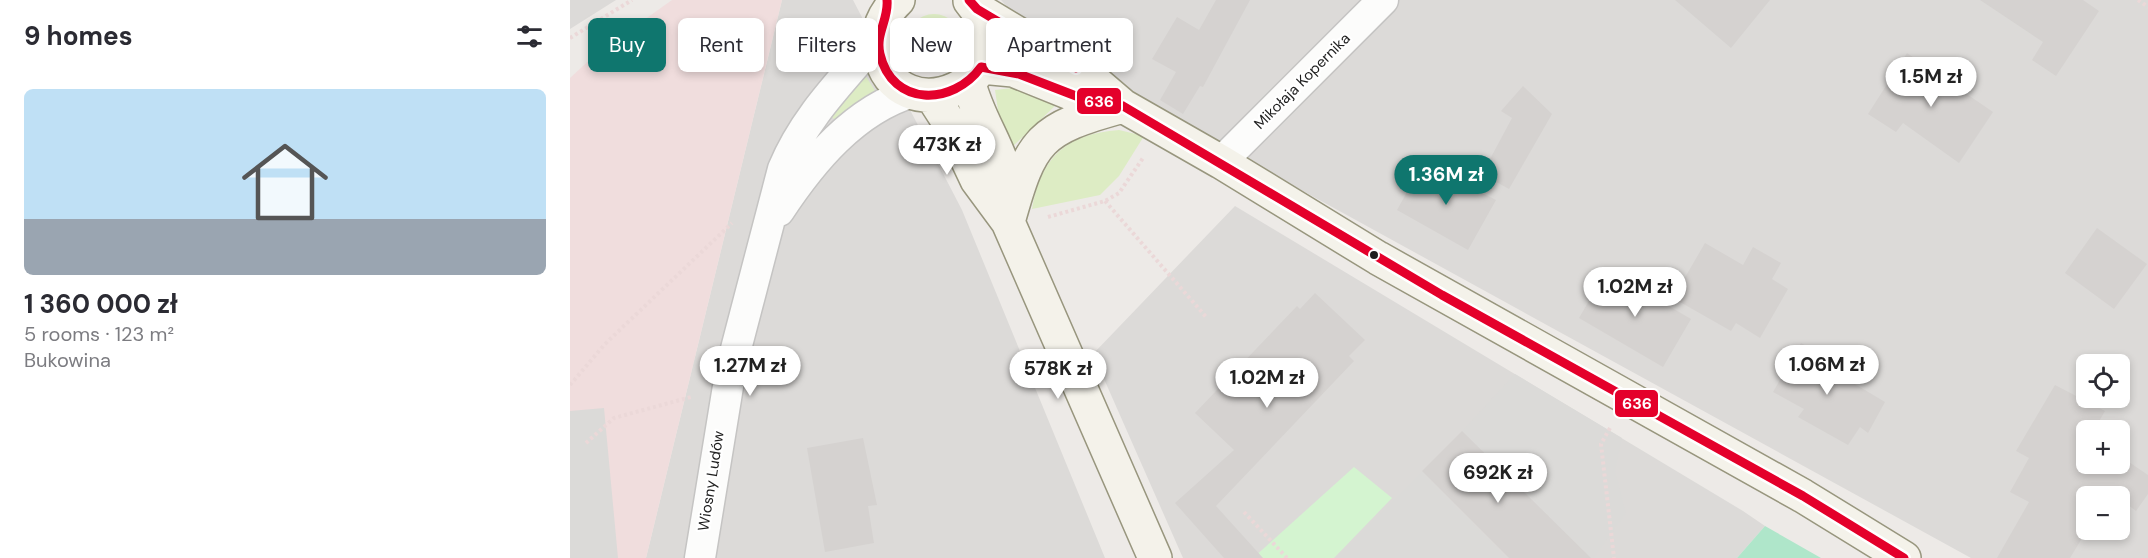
<!DOCTYPE html>
<html lang="en">
<head>
<meta charset="utf-8">
<style>
	body { margin:0; font-family:"DM Sans",sans-serif; background:#f2f2f3; color:#2b2b33; height:100vh; display:flex; flex-direction:column; font-size:22px; white-space:nowrap }
	* { box-sizing:border-box; margin:0 }
	p { font-size:20px; color:#7c7c81 }
	.icon { flex:none; width:33px; height:33px; fill:none; stroke:currentColor; stroke-width:2; stroke-linecap:round; stroke-linejoin:round }
	.map { position:relative; flex:1; overflow:hidden }
	.details { display:flex; flex-direction:column; background:#fff; width:570px }
	.details>* { flex:none }
	.top-card { position:absolute; left:18px; top:18px; width:570px; height:54px; display:flex; gap:12px }
	.fabs { position:absolute; left:1506px; top:354px; display:grid; gap:12px }
	.fabs a { display:grid; place-items:center; width:54px; height:54px; border-radius:9px; background:#fff; box-shadow:0 3px 9px #0003; font-size:30px }
	.price { position:absolute; translate:-50% -51px; padding:0 14px; border-radius:21px; background:#fff; color:#222; font-size:20px; line-height:39px; filter:drop-shadow(0 2px 3px #0008) }
	.price::after { content:''; position:absolute; left:50%; top:36px; width:18px; height:14px; margin-left:-9px; background:inherit; clip-path:polygon(0 0,100% 0,50% 100%) }
	.price.current { background:#0f766e; color:#fff }
	ul { padding:0; list-style:none }
	li { display:grid; align-content:center; gap:12px; height:318px; padding:0 24px }
	li+li { border-top:2px solid #e1e1e2 }
	li span { display:grid; place-items:center; height:186px; border-radius:9px; color:#555 }
	li>.icon { margin-inline-start:auto }
	span .icon { width:108px; height:108px; fill:#fffc; stroke-width:1 }
	li b { font-size:26px }
	h2 { display:flex; justify-content:space-between; align-items:center; height:72px; padding:0 24px; font-size:26px }
	.chip { padding:0 21px; border-radius:9px; background:#fff; box-shadow:0 3px 9px #0003; font-size:21px; line-height:54px }
	.chip.current { background:#0f766e; color:#fff }
	main { display:flex; flex:1; min-height:0 }
	.map>svg:first-child { display:block }
	.residential { fill:#dcdad8; fill-rule:evenodd }
	.commercial { fill:#f0dddd }
	.religious { fill:#dbdad8 }
	.grass { fill:#ddecc4 }
	.park { fill:#d4f4d0 }
	.pitch { fill:#afe6ca }
	.building { fill:#d5d2d0 }
	.lines { fill:none; stroke-linecap:round; stroke-linejoin:round }
	.street-casing { stroke:#c5c4c3; stroke-width:33 }
	.secondary-casing { stroke:#98967e; stroke-width:36 }
	.path { stroke:#ebd8d8; stroke-width:4; stroke-dasharray:3 3; stroke-linecap:butt }
	.street { stroke:#fcfcfb; stroke-width:30 }
	.secondary { stroke:#f4f2ea; stroke-width:33 }
	.bus-1-casing { stroke:#fff; stroke-width:14 }
	.bus-1 { stroke:#e4002b; stroke-width:9 }
	.bus-dot { fill:#1e1e1e; stroke:#fff; stroke-width:2 }
	.labels { text-anchor:middle; dominant-baseline:central; stroke-width:4.5; stroke-linejoin:round; paint-order:stroke }
	.street-label { font-size:15px; fill:#1e1e1e; stroke:#fff }
	.line-badge { stroke:#fff; stroke-width:2 }
	.badge-label { font-size:16px; text-anchor:middle; font-weight:bold; fill:#fff }
</style>
</head>
<body>
<main>
<section class="details">
<h2>9 homes<svg class="icon" aria-label="filters" viewBox="0 0 24 24"><path d="M4 7h16M4 17h16"/><circle cx="9" cy="7" r="2"/><circle cx="15" cy="17" r="2"/></svg></h2>
<ul>
<li><span style="background:linear-gradient(#bfe0f5 70%,#9aa5b1 0)"><svg class="icon" aria-label="home" viewBox="0 0 24 24"><path d="M3 11l9-7 9 7M6 9v11h12V9"/></svg></span><div><b>1 360 000 zł</b><p>5 rooms · 123 m²</p><p>Bukowina</p></div></li>
</ul>
</section>
<div class="map">
<svg width="1578" height="558" viewBox="0 0 1578 558">
	<rect width="100%" height="100%" fill="#edeae7"/>
	<path class="residential" d="M0,0H46L0,29Z
		M212,0H283L392,210L535,558H76Z
		M431,0H1578V558H1401L713,180L465,38ZM1516,364H1550V398H1516ZM1516,430H1550V464H1516ZM1516,496H1550V530H1516Z
		M665,206L1173,511L1195,526L1167,558H613L523,354Z"/>
	<path class="commercial" d="M102,0H212L76,558H0V78L26,54Z"/>
	<path class="religious" d="M945,374L1052,438L1045,471L1056,513L1024,558H1021L892,431Z
		M34,408L48,558H0V411Z
		M852,471L937,558H765Z"/>
	<path class="grass" d="M336 42a28 28 0 1 1 56 0a28 28 0 1 1-56 0Z
		M295,75L306,92L268,123L258,113Z
		M442,88L459,90L487,104L440,149L432,137L425,90Z
		M549,130L574,136L549,176L530,195L462,209C471,157 496,134 549,130Z"/>
	<path class="park" d="M784,467L822,498L764,558H683Z"/>
	<path class="pitch" d="M1195,526L1251,558H1167Z"/>
	<path class="building" d="M646,0H680L633,87L630,86L613,114L590,100L606,72L582,59L607,17L629,30Z
		M1105,0H1200L1161,48Z
		M1410,0H1513L1529,11L1486,76L1462,60L1473,42Z
		M1337,53L1423,112L1389,163L1333,123L1326,132L1298,114Z
		M953,86L982,114L939,189L912,174L942,118L931,111Z
		M853,163L926,200L898,250L827,210Z
		M1527,228L1577,264L1544,309L1495,273Z
		M1135,243L1173,265L1183,247L1211,263L1202,279L1218,289L1190,338L1166,323L1161,331L1103,298Z
		M1037,270L1121,319L1093,367L1009,318Z
		M745,293L795,340L779,356L784,361L646,506L693,558H654L605,503L664,450L625,413L727,306L730,309Z
		M1231,343L1262,361L1258,368L1315,402L1298,433L1290,427L1278,445L1228,417L1234,409L1203,392Z
		M1485,385L1535,411L1524,430H1516V464H1550V456L1578,475V494L1566,511L1550,499V496L1538,492L1536,496H1516L1517,530L1500,558H1427L1459,502L1440,492L1459,458L1446,451Z
		M892,431L1021,558H939L852,471Z
		M293,438L307,505L298,506L304,543L255,552L237,448Z"/>
	<g class="lines">
		<g class="street-casing">
			<path id="street" d="M651,162L813,0
				M209,211C242,161 284,110 343,92
				M130,558L161,368L213,169C235,116 273,80 309,37"/>
		</g>
		<g class="secondary-casing">
			<path id="secondary" d="M328,0C314,13 306,31 309,50C324,140 468,80 400,1
				M407,9L518,76L553,106L651,162L808,258L1233,496L1334,558
				M411,67L443,70L510,97L548,105
				M399,83C407,117 429,146 437,179C439,188 438,199 438,208
				M362,96L382,127L407,180L438,222L585,558
				M438,222C461,139 469,129 553,106"/>
		</g>
		<path class="path" d="M1568,0L1578,7
			M0,38L62,0
			M535,201L637,318
			M478,217L535,201L549,193L573,158
			M0,385L35,344L162,223
			M1040,428L1031,444L1044,558
			M16,443L44,418L121,397
			M674,512L717,558"/>
		<use href="#street" class="street"/>
		<use href="#secondary" class="secondary"/>
		<g class="bus-1-casing">
			<path id="bus-1" d="M317,0C319,19 305,34 310,54C322,107 383,106 411,67L449,74L506,96L553,106L872,295L1233,496L1334,558
				M399,0L407,9L506,68"/>
		</g>
		<use href="#bus-1" class="bus-1"/>
	</g>
	<circle class="bus-dot" cx="804" cy="255" r="5"/>
	<g class="labels">
		<g class="street-label">
			<text transform="translate(732 81) rotate(-45)">Mikołaja Kopernika</text>
			<text transform="translate(141 481) rotate(-81)">Wiosny Ludów</text>
		</g>
	</g>
	<g class="line-badge">
		<rect x="506" y="87" width="46" height="28" rx="6" fill="#e4002b"/>
		<rect x="1044" y="389" width="45" height="29" rx="6" fill="#e4002b"/>
	</g>
	<g class="badge-label">
		<text x="529" y="107">636</text>
		<text x="1067" y="409">636</text>
	</g>
</svg>
<div class="fabs">
<a><svg class="icon" aria-label="locate" viewBox="0 0 24 24"><circle cx="12" cy="12" r="6"/><path d="M12 2v4M12 18v4M2 12h4M18 12h4"/></svg></a>
<a>+</a>
<a>−</a>
</div>
<b class="price" style="left:1361px;top:108px">1.5M zł</b>
<b class="price" style="left:377px;top:176px">473K zł</b>
<b class="price current" style="left:876px;top:206px">1.36M zł</b>
<b class="price" style="left:1065px;top:318px">1.02M zł</b>
<b class="price" style="left:1257px;top:396px">1.06M zł</b>
<b class="price" style="left:180px;top:397px">1.27M zł</b>
<b class="price" style="left:488px;top:400px">578K zł</b>
<b class="price" style="left:697px;top:409px">1.02M zł</b>
<b class="price" style="left:928px;top:504px">692K zł</b>
<div class="top-card">
<a class="chip current">Buy</a>
<a class="chip">Rent</a>
<a class="chip">Filters</a>
<a class="chip">New</a>
<a class="chip">Apartment</a>
</div>
</div>
</main>
</body>
</html>
